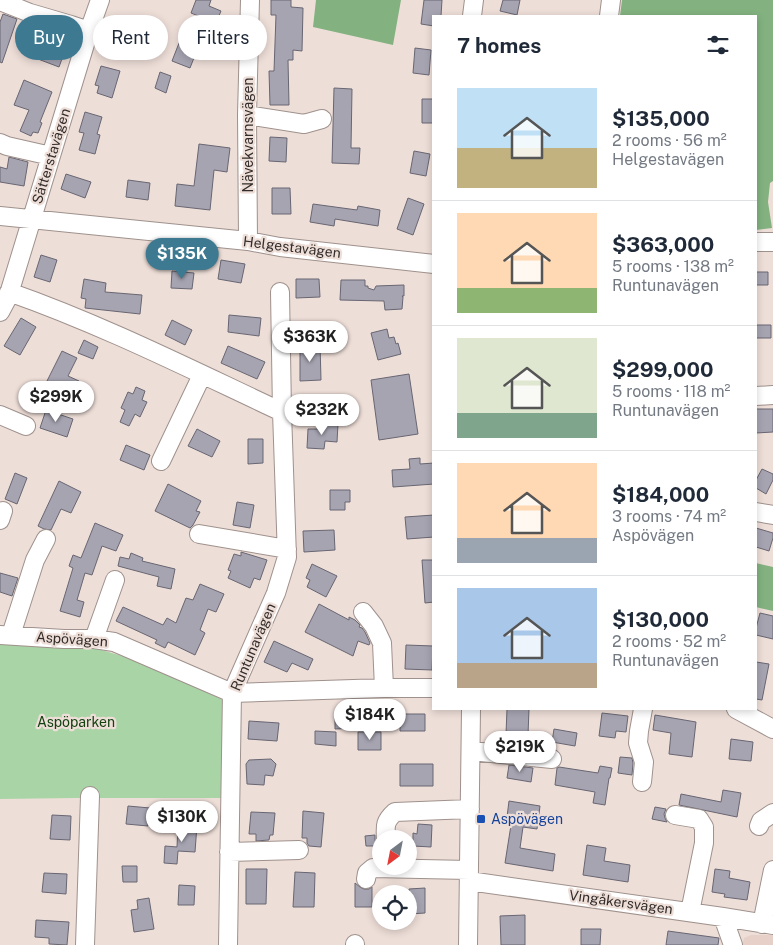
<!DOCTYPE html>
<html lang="en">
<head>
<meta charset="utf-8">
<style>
	body { margin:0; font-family:"Public Sans",sans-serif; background:#f6f6f7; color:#1f2937; height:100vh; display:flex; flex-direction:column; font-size:19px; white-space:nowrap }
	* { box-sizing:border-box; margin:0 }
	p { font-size:16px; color:#747a83 }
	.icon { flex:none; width:28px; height:28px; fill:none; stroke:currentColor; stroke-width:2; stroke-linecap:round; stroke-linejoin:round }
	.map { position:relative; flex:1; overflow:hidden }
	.panel { position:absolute; left:432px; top:15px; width:325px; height:695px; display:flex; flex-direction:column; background:#fff; border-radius:0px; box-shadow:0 2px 8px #0003 }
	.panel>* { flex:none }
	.banner { position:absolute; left:15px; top:15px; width:342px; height:45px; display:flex; gap:10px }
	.needle { width:32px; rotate:212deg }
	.controls { position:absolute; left:372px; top:830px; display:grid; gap:10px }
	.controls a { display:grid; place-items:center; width:45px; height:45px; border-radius:50%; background:#fff; box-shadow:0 2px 8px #0003; font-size:25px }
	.price { position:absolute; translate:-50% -42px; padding:0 11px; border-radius:18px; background:#fff; color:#222; font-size:16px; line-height:32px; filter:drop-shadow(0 1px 2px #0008) }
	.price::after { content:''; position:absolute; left:50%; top:30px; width:15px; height:11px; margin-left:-8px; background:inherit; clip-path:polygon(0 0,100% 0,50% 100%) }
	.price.on { background:#3d7991; color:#fff }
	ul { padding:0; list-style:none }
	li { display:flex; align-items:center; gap:15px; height:125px; padding:0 25px }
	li+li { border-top:1px solid #e0e1e3 }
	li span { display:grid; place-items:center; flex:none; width:140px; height:100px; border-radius:0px; color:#555 }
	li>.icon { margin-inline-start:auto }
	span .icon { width:60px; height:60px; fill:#fffc; stroke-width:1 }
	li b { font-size:21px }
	h2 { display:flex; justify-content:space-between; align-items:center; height:60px; padding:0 25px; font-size:21px }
	.pill { padding:0 18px; border-radius:22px; background:#fff; box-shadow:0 2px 8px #0003; font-size:18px; line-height:45px }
	.pill.on { background:#3d7991; color:#fff }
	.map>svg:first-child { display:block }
	.built { fill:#e7d0c7 }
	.green { fill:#a9d4a6 }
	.forest { fill:#83b280 }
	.building { fill:#a6a4b1; stroke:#686672 }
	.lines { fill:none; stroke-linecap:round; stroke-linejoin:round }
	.minor-casing { stroke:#9f918c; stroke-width:20 }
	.minor { stroke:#fff; stroke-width:18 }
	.transit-dot { fill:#1a4fb4; stroke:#eeded8; stroke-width:2 }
	.labels { text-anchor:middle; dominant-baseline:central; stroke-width:4.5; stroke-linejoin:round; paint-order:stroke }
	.street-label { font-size:14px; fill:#322c2a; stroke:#eeded8 }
	.park-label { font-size:14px; fill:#114210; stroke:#eeded8 }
	.transit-label { font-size:14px; fill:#164399; stroke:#eeded8; text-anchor:start }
</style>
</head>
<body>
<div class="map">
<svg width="773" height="945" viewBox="0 0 773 945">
	<rect width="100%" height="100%" fill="#eeded8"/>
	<path class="built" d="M751,935H773V945H742L744,938Z"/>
	<path class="green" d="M0,642L95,648L125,657L187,683L223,700L224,798H74L0,799Z"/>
	<path class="forest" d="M316,0H401L393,45L313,27Z
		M622,0H773V181L770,183L768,202L772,228L756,230V16H620Z
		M756,563L773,567V611L756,607Z"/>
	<path class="building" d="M196,0H211L209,6L221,11L216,23L191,13Z
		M271,0H291V7L303,8L302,51L293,50V60H288L289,105H270L269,71H274L276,15H271Z
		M424,0H442L441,16H434V26L421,24Z
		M503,0H520L517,15L500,11Z
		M3,14L17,19L2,63L0,62V22Z
		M115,19L142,29L137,45L110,35Z
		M46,38L67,45L59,67L38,59Z
		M181,38L199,45L190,68L172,61Z
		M415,48L431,50L429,75L413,73Z
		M101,66L120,71L112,98L97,93L99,86L95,85Z
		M160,72L171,76L166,93L155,88Z
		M24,80L52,92L40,122L42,123L38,133L33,132L31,136L20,131L29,110L14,105Z
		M334,88L352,89L351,148H360L359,164L332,163Z
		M422,99H434V123H422Z
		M85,112L102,117L97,134L100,135L95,154L79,150L84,133L79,132Z
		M270,137L287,138L286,162L269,161Z
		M199,144L230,148L227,172L214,170L210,210L175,206L177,184L194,186Z
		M414,151L430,154L426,176L410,173Z
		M9,157L28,162L24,186L0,182V167L7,169Z
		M66,174L91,182L85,198L61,189Z
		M128,180L150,183L148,200L126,197Z
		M272,188H290L291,214H272Z
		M408,198L424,204L413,235L397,229Z
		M313,204L357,210L358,206L380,210L378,226L335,219L334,226L310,222Z
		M41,255L57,260L50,282L34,277Z
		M221,260L245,264L241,283L218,279Z
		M172,271L194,273L192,289L171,288Z
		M756,272H768V285H756Z
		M84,279L106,283L105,292L142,295L140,314L85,308L86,299L81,298Z
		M296,279H319L320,297L296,298Z
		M341,280H365V286H368V288L374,290L376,286L404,285V296H402L403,297L402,309L385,310L384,301L340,300Z
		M229,315L261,318L259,336L228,332Z
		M21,318L36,327L20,355L4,346Z
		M172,320L192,330L185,345L165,335Z
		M756,325H771V338H756Z
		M387,329L389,338L394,337L396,344L398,343L401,354L378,360L371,333Z
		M84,340L98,347L93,359L78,353Z
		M320,344L321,380L300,381V345Z
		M228,346L265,362L257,379L221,363Z
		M62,351L77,358L68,376L79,381L70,400L44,387Z
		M409,374L418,434L379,440L371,380Z
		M136,387L145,391L142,400L147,402L140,417L135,414L129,426L120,422L125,410L121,408L128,392L133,394Z
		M756,409H773V432L756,433Z
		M46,410L73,419L67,437L40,428Z
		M321,423L338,424L337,442L325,441L324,449L307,448L308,429H321Z
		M197,429L220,441L212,457L188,446Z
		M248,439H263V463L248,464Z
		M126,445L150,455L144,470L120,460Z
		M420,458V464L434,463V484L393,487L392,470L410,469L409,459Z
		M762,469L773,474V480L766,494L756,488V480Z
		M15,473L27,478L17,504L5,499Z
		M59,481L81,492L71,513L61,509L51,530L44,529L38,526Z
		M168,484L201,501L196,511L200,512L193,525L190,528L155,511Z
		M330,490H350V502H345V510H330Z
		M237,502L254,505L250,528L233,525Z
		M434,515V537L407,539L405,517Z
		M95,523L123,535L116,551L102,546L92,575L85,573L77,600L84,602L80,617L60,611L73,568L69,566L73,555L81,558Z
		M756,528L773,533V538L769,551L756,547Z
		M334,530L335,550L304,552L303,531Z
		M241,552L267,560L260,580L254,578L250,588L228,578L231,571L228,570L234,554L241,556Z
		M131,553L143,558L142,561L175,569L171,589L157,586L159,577L118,566L120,557L129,559Z
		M422,560H434V602L425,603Z
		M312,564L337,576L326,597L307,587L310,580L306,578Z
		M0,573L18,578L12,596L0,592Z
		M200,584L224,594L216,612L208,609L200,630L205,633L195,655L168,642L165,648L155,643L157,640L116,621L123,607L163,625L167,618L176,623L186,598L193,600Z
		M319,604L349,620V617L355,620L360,625L359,627L362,628L365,632L370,643L369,645L358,641L353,656L305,632Z
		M760,613L773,616V639L756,635V628Z
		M274,641L313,659L308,670L292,663L287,672L264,662Z
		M406,645L433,646L432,670L405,669Z
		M756,662L769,664L762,700L756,699Z
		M507,709H529L528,735L506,734Z
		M335,712H357V728L335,729Z
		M602,713L628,716L626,732L616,731L615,738L599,736Z
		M400,714H425V731H400Z
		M655,715L696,722L692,757L669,754L671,733L653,730Z
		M249,721L279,723L277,741L248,739Z
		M554,729L577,733L575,746L552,742Z
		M315,731L336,732V746L315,744Z
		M358,732H381V750H358Z
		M731,739L753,742L751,761L729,759Z
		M620,757L632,758L633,763L632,775L618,773Z
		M271,759L276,764L273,776L265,775L264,785L247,784L246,764L249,760Z
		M400,764H433V786H400Z
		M509,765L533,768L531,782L507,778Z
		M600,766L612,768L610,778H609L605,805L593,803L595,792L555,785L557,768L559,767L598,773Z
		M723,790L741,793L737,817L679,805L681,794L721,802Z
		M509,801L540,806L537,829L523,827L520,848L555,854L553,871L505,863L511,825H506Z
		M128,806L150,808L148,826L126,824Z
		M655,807L666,809L664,814L665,818L667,822L652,819Z
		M303,811L324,813L321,847L309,846L307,843V838H302Z
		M251,812L275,813L273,835H270L269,840L256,841V834H249Z
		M52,815L71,816L70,840L50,839Z
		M178,824L197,825L195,852L178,851L177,864L164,863L165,846L177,847Z
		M418,824L432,825L431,847L413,846V833L417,834Z
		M375,835V840L378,846H366L365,836Z
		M587,845L606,848L604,861L630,865L628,882L583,875Z
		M122,866H137V882H123Z
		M246,869H267L266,904H246Z
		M715,869L730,871L729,878L750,882L747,900L724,897L725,894L712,892Z
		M295,872L315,873L314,907H293Z
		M44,873L67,874L66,894L42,892Z
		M355,883L360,887L364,889H369L372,887V907H355Z
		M179,885L195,886L194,905H178Z
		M425,888V913L409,914V889Z
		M149,898L154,929L134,932L131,910L138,909L137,900Z
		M525,915V945H501L500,916Z
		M36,920L69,922L67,945L49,944V938L35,937Z
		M581,929H601L600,945H581Z
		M668,931L719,938L718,945H666Z"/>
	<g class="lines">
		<g class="minor-casing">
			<path id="minor" d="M0,1L30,13L71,25L89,31
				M472,16L474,0
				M609,16L611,0
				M247,115L304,124L322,119
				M0,143L7,146L51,156
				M0,216L248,241L280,247L434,264
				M248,241L247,115L250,0
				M756,242H773
				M9,292C103,325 192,370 282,412L287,557L276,593L232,693L228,945
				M280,292L282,412
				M0,312L8,297L89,31L100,0
				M756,396L773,395
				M0,415L26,426
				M161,461L202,375
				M756,512L773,515
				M0,520L3,511
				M199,534L287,549
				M363,612L374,626L382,643L384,688
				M0,635L64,639H94L114,642L232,693L384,688H434
				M11,635L35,560L46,539
				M94,639L115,580
				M736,709L773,729
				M471,751L552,759
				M642,782L644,762L638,743L639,731L643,709
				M675,815L699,819L704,827V843L690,912
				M759,826L761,821L773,813
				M386,839C385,825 385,821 395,812L470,809
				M229,852L299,850
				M366,879L367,873L373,868L469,870
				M469,881L723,917L773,925
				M723,917L733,945
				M762,924L773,870
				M85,945L90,796
				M355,945V944
				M468,945L471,709"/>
		</g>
		<use href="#minor" class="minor"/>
	</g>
	<rect class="transit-dot" x="476" y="814" width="10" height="10" rx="2.5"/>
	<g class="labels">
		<g class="street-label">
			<text transform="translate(248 135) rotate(-90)">Nävekvarnsvägen</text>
			<text transform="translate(51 156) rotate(-73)">Sätterstavägen</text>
			<text transform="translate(292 247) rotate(7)">Helgestavägen</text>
			<text transform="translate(72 639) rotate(4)">Aspövägen</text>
			<text transform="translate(253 647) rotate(-67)">Runtunavägen</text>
			<text transform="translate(621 902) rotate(8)">Vingåkersvägen</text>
		</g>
		<g class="park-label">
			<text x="76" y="722">Aspöparken</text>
		</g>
		<g class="transit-label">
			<text x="491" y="819">Aspövägen</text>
		</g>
	</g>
</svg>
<div class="controls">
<a><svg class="needle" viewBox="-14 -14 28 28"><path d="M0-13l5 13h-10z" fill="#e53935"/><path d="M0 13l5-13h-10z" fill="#747a83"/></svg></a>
<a><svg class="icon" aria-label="locate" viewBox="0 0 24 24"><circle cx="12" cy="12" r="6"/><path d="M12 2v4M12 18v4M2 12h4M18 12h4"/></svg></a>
</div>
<b class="price on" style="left:182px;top:280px">$135K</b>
<b class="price" style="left:310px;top:363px">$363K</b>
<b class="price" style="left:56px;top:423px">$299K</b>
<b class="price" style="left:322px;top:436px">$232K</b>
<b class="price" style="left:370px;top:741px">$184K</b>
<b class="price" style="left:520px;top:773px">$219K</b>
<b class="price" style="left:182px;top:843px">$130K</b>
<div class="banner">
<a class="pill on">Buy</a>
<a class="pill">Rent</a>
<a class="pill">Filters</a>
</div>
<section class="panel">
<h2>7 homes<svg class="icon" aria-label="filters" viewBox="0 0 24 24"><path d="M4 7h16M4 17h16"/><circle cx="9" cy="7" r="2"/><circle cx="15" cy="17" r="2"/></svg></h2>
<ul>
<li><span style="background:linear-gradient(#bfe0f5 60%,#c2b280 0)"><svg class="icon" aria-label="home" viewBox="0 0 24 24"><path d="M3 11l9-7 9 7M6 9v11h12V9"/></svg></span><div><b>$135,000</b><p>2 rooms · 56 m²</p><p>Helgestavägen</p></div></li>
<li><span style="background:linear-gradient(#ffd9b3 75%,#8fb573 0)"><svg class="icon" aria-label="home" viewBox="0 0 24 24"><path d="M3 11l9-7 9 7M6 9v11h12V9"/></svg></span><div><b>$363,000</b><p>5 rooms · 138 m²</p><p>Runtunavägen</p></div></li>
<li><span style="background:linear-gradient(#dfe7d0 75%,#7fa58c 0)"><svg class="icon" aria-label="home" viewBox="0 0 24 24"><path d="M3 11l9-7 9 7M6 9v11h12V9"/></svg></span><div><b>$299,000</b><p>5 rooms · 118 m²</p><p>Runtunavägen</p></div></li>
<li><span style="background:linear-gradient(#ffd9b3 75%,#9aa5b1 0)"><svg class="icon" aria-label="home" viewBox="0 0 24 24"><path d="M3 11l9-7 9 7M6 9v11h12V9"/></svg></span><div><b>$184,000</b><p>3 rooms · 74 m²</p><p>Aspövägen</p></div></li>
<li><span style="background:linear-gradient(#a9c7e8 75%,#b9a48a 0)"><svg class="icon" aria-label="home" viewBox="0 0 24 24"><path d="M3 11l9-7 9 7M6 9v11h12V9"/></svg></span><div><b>$130,000</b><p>2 rooms · 52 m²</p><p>Runtunavägen</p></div></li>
</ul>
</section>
</div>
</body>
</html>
